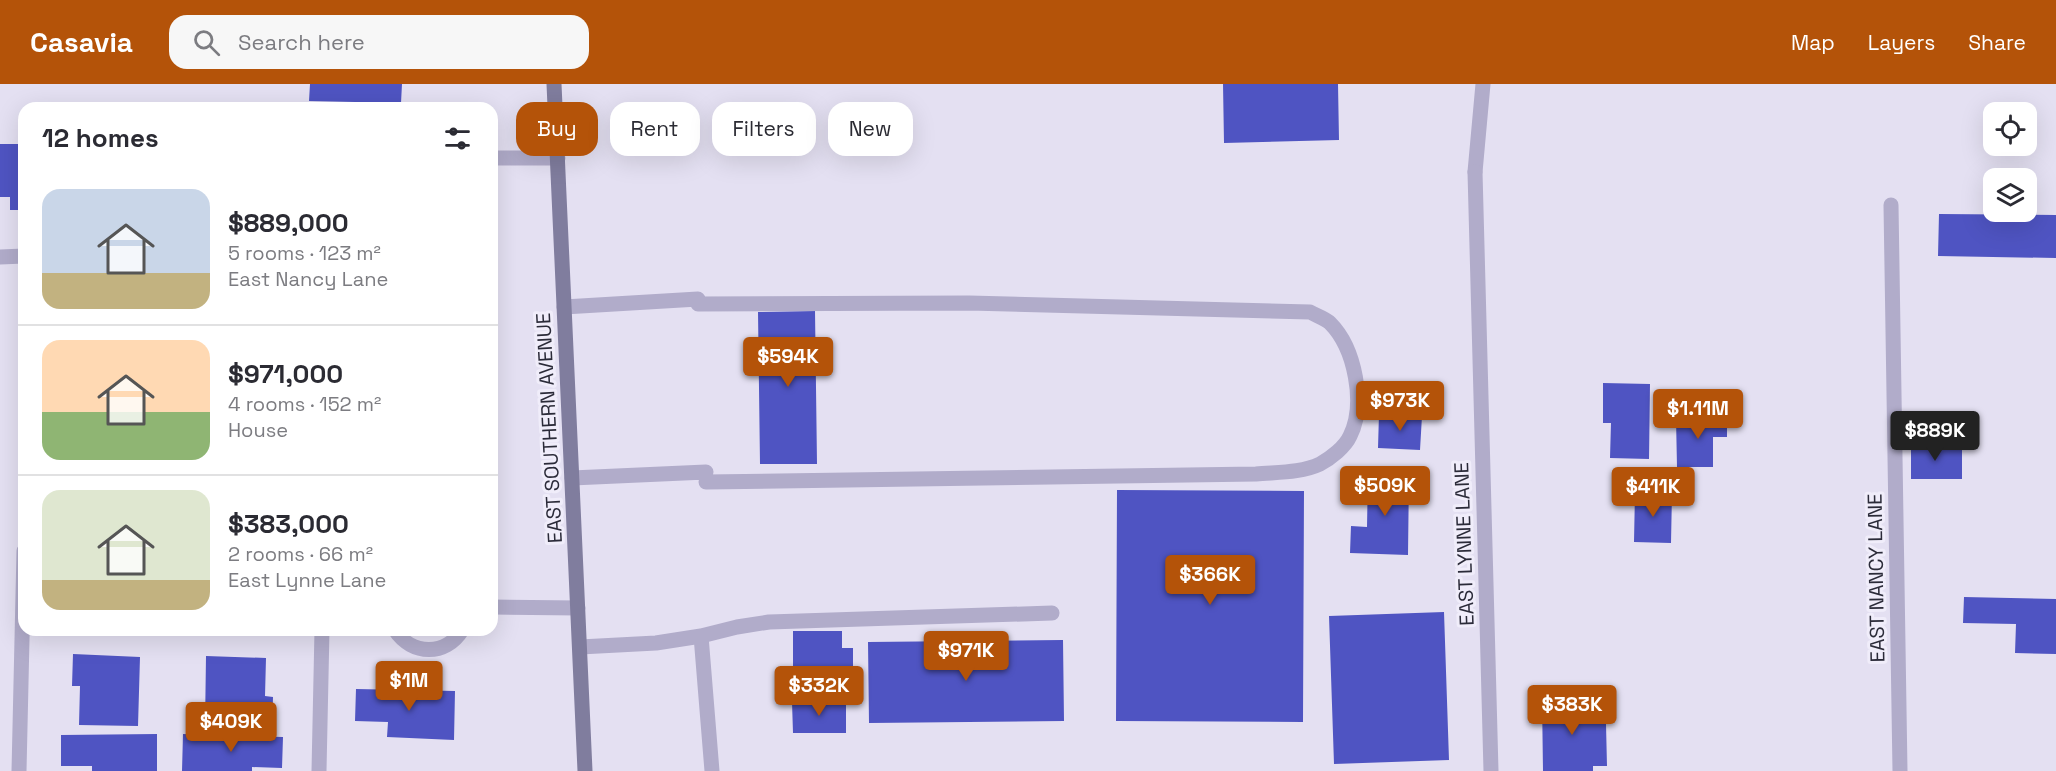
<!DOCTYPE html>
<html lang="en">
<head>
<meta charset="utf-8">
<style>
	body { margin:0; font-family:"Space Grotesk",sans-serif; background:#f7f7f7; color:#2b2b33; height:100vh; display:flex; flex-direction:column; font-size:22px; white-space:nowrap }
	* { box-sizing:border-box; margin:0 }
	p { font-size:20px; color:#7c7c81 }
	.icon { flex:none; width:33px; height:33px; fill:none; stroke:currentColor; stroke-width:2; stroke-linecap:round; stroke-linejoin:round }
	.map { position:relative; flex:1; overflow:hidden }
	.sheet { position:absolute; left:18px; top:18px; width:480px; height:534px; display:flex; flex-direction:column; background:#fff; border-radius:18px; box-shadow:0 6px 24px #0002 }
	.sheet>* { flex:none }
	.banner { position:absolute; left:516px; top:18px; width:570px; height:54px; display:flex; gap:12px }
	.fabs { position:absolute; left:1983px; top:18px; display:grid; gap:12px }
	.fabs a { display:grid; place-items:center; width:54px; height:54px; border-radius:12px; background:#fff; box-shadow:0 6px 24px #0002; font-size:30px }
	.price { position:absolute; translate:-50% -51px; padding:0 14px; border-radius:6px; background:#b45309; color:#fff; font-size:20px; line-height:39px; filter:drop-shadow(0 2px 3px #0008) }
	.price::after { content:''; position:absolute; left:50%; top:36px; width:18px; height:14px; margin-left:-9px; background:inherit; clip-path:polygon(0 0,100% 0,50% 100%) }
	.price.current { background:#222; color:#fff }
	ul { padding:0; list-style:none }
	li { display:flex; align-items:center; gap:18px; height:150px; padding:0 24px }
	li+li { border-top:2px solid #e1e1e2 }
	li span { display:grid; place-items:center; flex:none; width:168px; height:120px; border-radius:18px; color:#555 }
	li>.icon { margin-inline-start:auto }
	span .icon { width:72px; height:72px; fill:#fffc; stroke-width:1 }
	li b { font-size:26px }
	h2 { display:flex; justify-content:space-between; align-items:center; height:72px; padding:0 24px; font-size:26px }
	.pill { padding:0 21px; border-radius:18px; background:#fff; box-shadow:0 6px 24px #0002; font-size:21px; line-height:54px }
	.pill.current { background:#b45309; color:#fff }
	header { display:flex; align-items:center; gap:36px; box-sizing:border-box; height:84px; padding:0 30px; background:#b45309; color:#fff }
	header strong { font-size:28px }
	nav { display:flex; gap:33px; margin-inline-start:auto; font-size:21px }
	.search { width:420px; height:54px; background:#f7f7f7; display:flex; align-items:center; gap:15px; box-sizing:border-box; padding:0 21px; border-radius:18px; color:#7c7c81; font-size:22px }
	.map>svg:first-child { display:block }
	.building { fill:#4f54c2 }
	.lines { fill:none; stroke-linecap:round; stroke-linejoin:round }
	.service { stroke:#b1acca; stroke-width:15 }
	.minor { stroke:#b1acca; stroke-width:15 }
	.secondary { stroke:#807d9e; stroke-width:15 }
	.labels { text-anchor:middle; dominant-baseline:central; stroke-width:6; stroke-linejoin:round; paint-order:stroke }
	.street-label { font-size:20px; fill:#2b2b39; stroke:#f0edfa }
</style>
</head>
<body>
<header>
<strong>Casavia</strong>
<div class="search"><svg class="icon" aria-label="search" viewBox="0 0 24 24"><circle cx="10" cy="10" r="6"/><path d="M15 15l6 6"/></svg>Search here</div>
<nav><a>Map</a><a>Layers</a><a>Share</a></nav>
</header>
<div class="map">
<svg width="2056" height="687" viewBox="0 0 2056 687">
	<rect width="100%" height="100%" fill="#e4e0f2"/>
	<path class="building" d="M310,0H402L401,19L309,17Z
		M1223,0H1338L1339,56L1224,59Z
		M0,60H24V126H10V113H0Z
		M1939,130L2056,131V174L1938,172Z
		M815,227L817,380H760L758,228Z
		M1603,299L1650,300L1649,375L1610,374L1611,339H1603Z
		M1379,330L1422,332L1420,366L1378,364Z
		M1676,334H1727V353H1713V383H1677Z
		M1936,357V366H1962V395H1911V358Z
		M1368,388L1409,389L1408,471L1350,469L1351,442L1367,443Z
		M1117,406L1304,407L1303,638L1116,637Z
		M1635,408L1672,409L1671,459L1634,458Z
		M1964,513L2056,515V570L2015,569L2016,540L1963,539Z
		M1444,528L1449,676L1334,680L1329,532Z
		M793,547H842V564H853V611L793,612Z
		M1063,556L1064,637L869,639L868,558Z
		M73,570L140,573L138,642L79,641L80,602H72Z
		M206,572L266,574L265,612L273,613L272,644L205,642Z
		M356,605L455,607L454,656L387,653L388,638L355,637Z
		M1592,613L1593,640H1606L1607,682H1593V687H1543L1542,614Z
		M792,618H846V649H793Z
		M157,650V687H92V682H61V651Z
		M183,650L283,653L282,684L252,683V687H182Z"/>
	<g class="lines">
		<path class="service" d="M1475,88L1483,0
			M698,220L969,219L1310,228C1317,232 1325,234 1330,239C1355,264 1366,320 1350,352C1345,363 1331,374 1320,380C1301,389 1277,388 1256,390L706,398
			M564,223L698,215
			M572,394L706,388
			M701,552L737,543L769,538L1052,529
			M580,563L656,559L701,552L712,687"/>
		<path class="minor" d="M492,74H558
			M1475,88L1491,687
			M1891,121L1900,687
			M0,173L24,172
			M492,523L578,524
			M395,546C412,572 446,572 462,546
			M19,687L24,467
			M319,687L322,546"/>
		<path class="secondary" d="M554,0L585,687"/>
	</g>
	<g class="labels">
		<g class="street-label">
			<text transform="translate(549 344) rotate(-93)">EAST SOUTHERN AVENUE</text>
			<text transform="translate(1464 460) rotate(-92)">EAST LYNNE LANE</text>
			<text transform="translate(1876 494) rotate(-91)">EAST NANCY LANE</text>
		</g>
	</g>
</svg>
<div class="fabs">
<a><svg class="icon" aria-label="locate" viewBox="0 0 24 24"><circle cx="12" cy="12" r="6"/><path d="M12 2v4M12 18v4M2 12h4M18 12h4"/></svg></a>
<a><svg class="icon" aria-label="layers" viewBox="0 0 24 24"><path d="M12 4l9 5-9 5-9-5zM3 14l9 5 9-5"/></svg></a>
</div>
<b class="price" style="left:788px;top:304px">$594K</b>
<b class="price" style="left:1400px;top:348px">$973K</b>
<b class="price" style="left:1698px;top:356px">$1.11M</b>
<b class="price current" style="left:1935px;top:378px">$889K</b>
<b class="price" style="left:1385px;top:433px">$509K</b>
<b class="price" style="left:1653px;top:434px">$411K</b>
<b class="price" style="left:1210px;top:522px">$366K</b>
<b class="price" style="left:966px;top:598px">$971K</b>
<b class="price" style="left:409px;top:628px">$1M</b>
<b class="price" style="left:819px;top:633px">$332K</b>
<b class="price" style="left:1572px;top:652px">$383K</b>
<b class="price" style="left:231px;top:669px">$409K</b>
<div class="banner">
<a class="pill current">Buy</a>
<a class="pill">Rent</a>
<a class="pill">Filters</a>
<a class="pill">New</a>
</div>
<section class="sheet">
<h2>12 homes<svg class="icon" aria-label="filters" viewBox="0 0 24 24"><path d="M4 7h16M4 17h16"/><circle cx="9" cy="7" r="2"/><circle cx="15" cy="17" r="2"/></svg></h2>
<ul>
<li><span style="background:linear-gradient(#c9d6e8 70%,#c2b280 0)"><svg class="icon" aria-label="home" viewBox="0 0 24 24"><path d="M3 11l9-7 9 7M6 9v11h12V9"/></svg></span><div><b>$889,000</b><p>5 rooms · 123 m²</p><p>East Nancy Lane</p></div></li>
<li><span style="background:linear-gradient(#ffd9b3 60%,#8fb573 0)"><svg class="icon" aria-label="home" viewBox="0 0 24 24"><path d="M3 11l9-7 9 7M6 9v11h12V9"/></svg></span><div><b>$971,000</b><p>4 rooms · 152 m²</p><p>House</p></div></li>
<li><span style="background:linear-gradient(#dfe7d0 75%,#c2b280 0)"><svg class="icon" aria-label="home" viewBox="0 0 24 24"><path d="M3 11l9-7 9 7M6 9v11h12V9"/></svg></span><div><b>$383,000</b><p>2 rooms · 66 m²</p><p>East Lynne Lane</p></div></li>
</ul>
</section>
</div>
</body>
</html>
